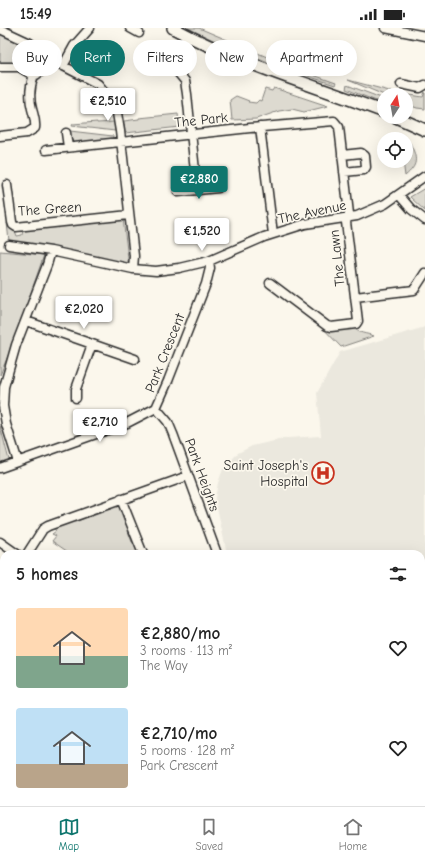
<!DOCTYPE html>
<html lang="en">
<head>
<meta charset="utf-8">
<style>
	body { margin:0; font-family:"Comic Neue",sans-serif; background:#f6f6f6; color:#222; height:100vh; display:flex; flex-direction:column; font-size:15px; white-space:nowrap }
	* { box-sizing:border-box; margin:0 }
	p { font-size:13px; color:#767676 }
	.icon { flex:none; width:22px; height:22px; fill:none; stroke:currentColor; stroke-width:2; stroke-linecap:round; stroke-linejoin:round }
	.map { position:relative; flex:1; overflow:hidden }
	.panel { position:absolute; left:0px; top:522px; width:425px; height:256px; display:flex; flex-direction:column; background:#fff; border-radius:12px 12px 0 0; box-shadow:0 4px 16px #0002 }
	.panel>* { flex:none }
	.guide { position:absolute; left:12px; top:12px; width:401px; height:36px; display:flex; gap:8px }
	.needle { width:26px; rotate:11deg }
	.tools { position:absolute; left:377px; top:60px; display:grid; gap:8px }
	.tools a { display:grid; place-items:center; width:36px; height:36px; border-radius:50%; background:#fff; box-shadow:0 4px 16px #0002; font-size:20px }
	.price { position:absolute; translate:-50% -34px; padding:0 9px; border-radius:4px; background:#fff; color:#222; font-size:13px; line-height:26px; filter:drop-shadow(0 1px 2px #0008) }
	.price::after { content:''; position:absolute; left:50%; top:24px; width:12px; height:9px; margin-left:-6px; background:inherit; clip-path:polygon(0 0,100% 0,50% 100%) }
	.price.on { background:#0f766e; color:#fff }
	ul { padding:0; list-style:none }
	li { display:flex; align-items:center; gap:12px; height:100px; padding:0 16px }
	li span { display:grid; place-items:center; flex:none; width:112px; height:80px; border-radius:4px; color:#555 }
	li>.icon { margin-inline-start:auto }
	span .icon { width:48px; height:48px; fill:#fffc; stroke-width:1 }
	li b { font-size:17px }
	h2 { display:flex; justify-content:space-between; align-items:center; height:48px; padding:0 16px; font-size:17px }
	.pill { padding:0 14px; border-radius:18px; background:#fff; box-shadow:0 4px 16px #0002; font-size:14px; line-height:36px }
	.pill.on { background:#0f766e; color:#fff }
	.status { display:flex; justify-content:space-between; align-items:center; height:28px; padding:0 20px; background:#fff; direction:ltr }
	.status svg { height:11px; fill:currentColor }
	.tab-bar { display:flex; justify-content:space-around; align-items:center; height:56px; border-top:1px solid #e0e0e0; background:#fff; font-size:11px; color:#767676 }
	.tab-bar a { display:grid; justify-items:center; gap:2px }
	.tab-bar .on { color:#0f766e }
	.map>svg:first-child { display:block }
	.built { fill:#ebe8de }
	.green { fill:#dddad0; stroke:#84827e }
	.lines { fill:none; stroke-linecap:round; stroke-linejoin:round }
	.canal { stroke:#b1afa7; stroke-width:7 }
	.minor-casing { stroke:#2b2b2b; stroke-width:11 }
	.tertiary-casing { stroke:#2b2b2b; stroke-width:14 }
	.minor { stroke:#fbf7ec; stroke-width:8 }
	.tertiary { stroke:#fbf7ec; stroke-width:11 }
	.rail-casing { stroke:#2b2b2b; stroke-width:3.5 }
	.rail { stroke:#fbf7ec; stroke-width:2; stroke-dasharray:6; stroke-linecap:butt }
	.labels { text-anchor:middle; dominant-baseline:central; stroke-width:3.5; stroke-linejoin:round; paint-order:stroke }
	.street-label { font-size:14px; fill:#2b2b2b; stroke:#fbf7ec }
	.poi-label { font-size:14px; fill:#2b2b2b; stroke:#fbf7ec; text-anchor:end }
</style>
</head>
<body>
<div class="status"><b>15:49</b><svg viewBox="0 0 49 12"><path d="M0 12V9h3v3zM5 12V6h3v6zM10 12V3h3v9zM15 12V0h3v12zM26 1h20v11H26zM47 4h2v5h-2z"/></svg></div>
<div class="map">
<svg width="425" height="778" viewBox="0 0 425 778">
	<rect width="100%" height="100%" fill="#fbf7ec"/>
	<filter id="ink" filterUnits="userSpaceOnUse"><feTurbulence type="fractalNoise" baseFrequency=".025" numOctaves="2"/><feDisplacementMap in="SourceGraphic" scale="8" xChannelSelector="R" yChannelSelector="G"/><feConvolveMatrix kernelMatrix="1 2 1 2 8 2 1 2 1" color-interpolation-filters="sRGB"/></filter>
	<g filter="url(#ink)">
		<path class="built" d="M425,299V588L421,590V526H227L215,470L218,455L223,441L238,425L252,418L287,410L321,408L317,365L340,324Z"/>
		<path class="green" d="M188,0H199L274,32L273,36L213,12Z
			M0,5L22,14L45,31V33L40,31L39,34L44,36C30,48 33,39 19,36C13,34 6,36 0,36Z
			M282,36L336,55L335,57L281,39Z
			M348,52L397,65L423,69L425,64V81L417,80L406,76V67H384Z
			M347,57L384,71V76L346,61Z
			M274,60L328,78L304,84L292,81L279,83L256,91L232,92L230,72L236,68L249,73L248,74L256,75L259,72L261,73L265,61L272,63Z
			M178,86L180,99L125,105L124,93L139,91V90Z
			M97,94V95L114,94L115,103L72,98L73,96Z
			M70,103L113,108V111L75,115L70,110Z
			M406,114L410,115C418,131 418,137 405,148L403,133H406Z
			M425,160V183L410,169Z
			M123,191L128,230V237L37,217L9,213L7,195L8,194L11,200L15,203L17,208L22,207L23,202Z
			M0,223L44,227L13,316L0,347Z
			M320,297L353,298C357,306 367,305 374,308L341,319Z
			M0,398L9,432L0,435Z
			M119,476L121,478L123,482L121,485L125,496H129L130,501L128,503L132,514H135L139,526H71L52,513L56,508L52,506L56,503L53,499L72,492L75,494L85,490V488L89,486L92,488L103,484L104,481Z
			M4,719V774H190L203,778H0V720Z
			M290,774H337L344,778H297Z
			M345,774H385L386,778H353Z"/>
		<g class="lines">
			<path class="canal" d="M0,709H4
				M264,774L271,778"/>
			<g class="minor-casing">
				<path id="minor" d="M130,0L139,5
					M385,0L425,8
					M0,1L30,15L52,32L98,56L103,62
					M159,22L185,53L187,66L197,162
					M63,38L74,18L90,0
					M0,39H19L31,46L36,47L44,41L52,32
					M401,56L420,60L425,57
					M107,69L117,85L120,103L134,228L133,241
					M260,99L273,206
					M66,105L68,119
					M0,108L27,105L35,100C36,93 34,89 32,81C29,70 30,58 34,47
					M46,122L250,100L334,93L339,99L349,186L346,194L358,293L356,296L331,299L327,298L270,255
					M342,127L361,125L365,128L366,139L364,142L344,144
					M7,157L12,194L13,197L16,199L129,187
					M178,164L218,160
					M399,167L411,181L425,192
					M9,217L51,223L133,241L156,243L179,240L209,233L264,209L305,196L357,188L385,176L425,148
					M355,269L414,262L425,245
					M26,293L135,331
					M76,370V361L92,316
					M156,380L168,394L173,406L217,526
					M18,434L6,396L3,378L4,359L16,317L47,237L51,223
					M0,440L127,395L156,380L168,353L206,256L210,240L209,233
					M121,471L143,526
					M0,514L17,526
					M27,526L43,501L48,498L188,448
					M421,609L425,607
					M421,699L425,698
					M400,774L401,778"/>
			</g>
			<g class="tertiary-casing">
				<path id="tertiary" d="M173,0C240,36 313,57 384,84
					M396,89L425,102"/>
			</g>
			<use href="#minor" class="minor"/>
			<use href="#tertiary" class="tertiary"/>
			<g class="rail-casing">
				<path id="rail" d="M0,652L4,654
					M211,774L218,778"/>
			</g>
			<use href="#rail" class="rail"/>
		</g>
	</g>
	<defs>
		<g id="hospital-ring" transform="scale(1.15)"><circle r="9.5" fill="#fbf7ec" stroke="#c8321e" stroke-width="1.5"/><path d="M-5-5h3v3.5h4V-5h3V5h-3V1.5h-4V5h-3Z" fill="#c8321e"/></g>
	</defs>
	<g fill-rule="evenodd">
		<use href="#hospital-ring" x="323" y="445"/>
	</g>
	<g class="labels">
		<g class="street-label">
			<text transform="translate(201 92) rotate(-6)">The Park</text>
			<text transform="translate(50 181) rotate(-4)">The Green</text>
			<text transform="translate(312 184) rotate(-12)">The Avenue</text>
			<text transform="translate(337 230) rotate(-96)">The Lawn</text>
			<text transform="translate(165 325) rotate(-68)">Park Crescent</text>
			<text transform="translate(202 447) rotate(70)">Park Heights</text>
		</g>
		<g class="poi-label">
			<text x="308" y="437">Saint Joseph's<tspan x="308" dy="16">Hospital</tspan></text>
		</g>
	</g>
</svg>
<div class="tools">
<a><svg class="needle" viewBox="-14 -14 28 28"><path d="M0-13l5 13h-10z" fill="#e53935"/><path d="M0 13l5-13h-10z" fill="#767676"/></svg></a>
<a><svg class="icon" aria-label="locate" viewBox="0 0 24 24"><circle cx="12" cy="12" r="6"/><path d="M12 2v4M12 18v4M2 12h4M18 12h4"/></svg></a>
</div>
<b class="price" style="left:108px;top:94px">€2,510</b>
<b class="price on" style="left:199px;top:172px">€2,880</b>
<b class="price" style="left:202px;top:224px">€1,520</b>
<b class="price" style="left:84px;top:302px">€2,020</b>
<b class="price" style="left:100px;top:415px">€2,710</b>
<div class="guide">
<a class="pill">Buy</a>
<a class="pill on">Rent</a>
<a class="pill">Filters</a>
<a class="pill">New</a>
<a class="pill">Apartment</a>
</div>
<section class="panel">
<h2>5 homes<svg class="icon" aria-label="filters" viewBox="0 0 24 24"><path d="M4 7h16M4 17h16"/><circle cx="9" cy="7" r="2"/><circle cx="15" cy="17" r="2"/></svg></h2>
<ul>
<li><span style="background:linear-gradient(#ffd9b3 60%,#7fa58c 0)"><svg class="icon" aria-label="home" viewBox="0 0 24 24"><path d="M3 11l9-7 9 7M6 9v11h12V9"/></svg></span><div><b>€2,880/mo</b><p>3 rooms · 113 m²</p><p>The Way</p></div><svg class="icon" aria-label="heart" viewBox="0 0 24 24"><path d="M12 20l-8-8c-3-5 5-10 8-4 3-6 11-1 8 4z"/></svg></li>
<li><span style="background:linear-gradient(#bfe0f5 70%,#b9a48a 0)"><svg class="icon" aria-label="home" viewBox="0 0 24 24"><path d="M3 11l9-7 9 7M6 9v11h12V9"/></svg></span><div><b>€2,710/mo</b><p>5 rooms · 128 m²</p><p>Park Crescent</p></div><svg class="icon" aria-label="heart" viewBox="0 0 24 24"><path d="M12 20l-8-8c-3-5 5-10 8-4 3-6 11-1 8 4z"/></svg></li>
</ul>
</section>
</div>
<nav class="tab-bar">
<a class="on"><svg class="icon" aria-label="map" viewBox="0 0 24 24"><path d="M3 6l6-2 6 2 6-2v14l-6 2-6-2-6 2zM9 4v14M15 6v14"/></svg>Map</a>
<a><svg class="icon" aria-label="saved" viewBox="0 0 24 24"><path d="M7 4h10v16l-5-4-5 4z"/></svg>Saved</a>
<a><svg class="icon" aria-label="home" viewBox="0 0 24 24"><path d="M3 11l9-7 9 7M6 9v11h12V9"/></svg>Home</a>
</nav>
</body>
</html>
